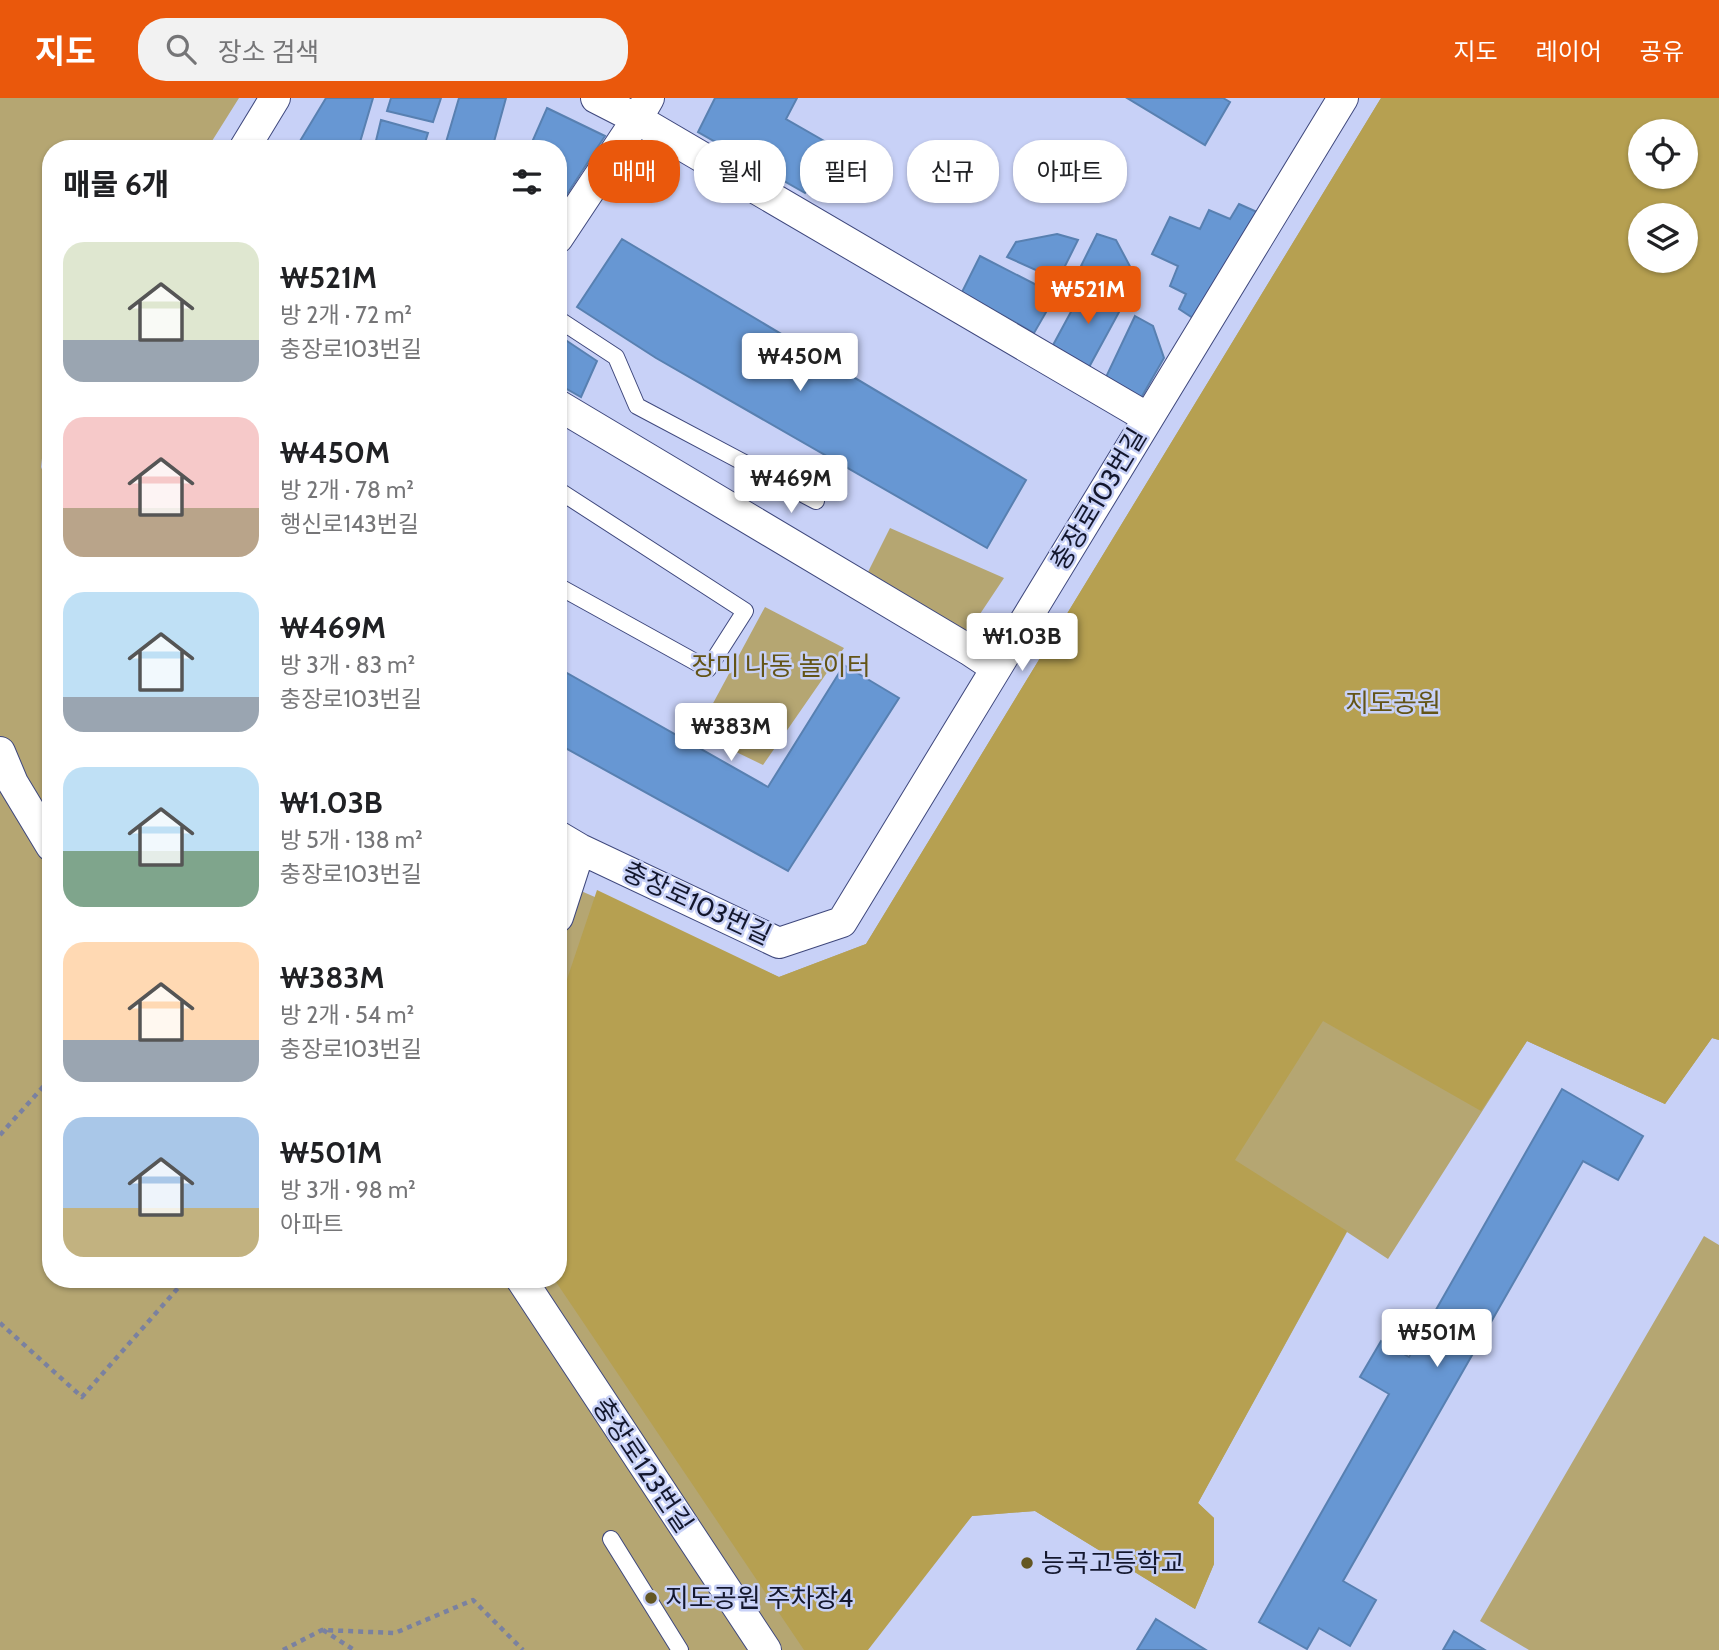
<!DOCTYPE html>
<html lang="ko">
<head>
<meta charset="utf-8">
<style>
	body { margin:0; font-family:Cabin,"Noto Sans KR",sans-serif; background:#f2f2f2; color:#202124; height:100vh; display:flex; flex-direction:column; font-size:26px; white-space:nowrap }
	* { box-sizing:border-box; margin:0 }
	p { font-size:23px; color:#757577 }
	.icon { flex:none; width:38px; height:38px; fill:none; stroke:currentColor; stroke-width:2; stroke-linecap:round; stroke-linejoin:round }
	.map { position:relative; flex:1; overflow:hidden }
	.panel { position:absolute; left:42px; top:42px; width:525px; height:1148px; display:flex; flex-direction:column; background:#fff; border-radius:28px; box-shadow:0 2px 5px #0004 }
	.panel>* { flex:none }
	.top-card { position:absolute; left:588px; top:42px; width:665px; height:63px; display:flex; gap:14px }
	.fabs { position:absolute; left:1628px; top:21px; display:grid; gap:14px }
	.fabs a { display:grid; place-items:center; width:70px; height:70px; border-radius:50%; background:#fff; box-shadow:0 2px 5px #0004; font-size:35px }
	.price { position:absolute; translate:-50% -60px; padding:0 16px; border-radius:7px; background:#fff; color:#222; font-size:23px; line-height:46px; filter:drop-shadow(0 2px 4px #0008) }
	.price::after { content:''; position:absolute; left:50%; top:42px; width:21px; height:16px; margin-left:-10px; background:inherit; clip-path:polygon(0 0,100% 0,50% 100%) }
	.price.current { background:#ea580c; color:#fff }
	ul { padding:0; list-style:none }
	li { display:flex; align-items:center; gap:21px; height:175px; padding:0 21px }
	li span { display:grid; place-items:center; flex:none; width:196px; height:140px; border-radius:21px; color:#555 }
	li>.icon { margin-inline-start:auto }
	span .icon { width:84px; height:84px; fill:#fffc; stroke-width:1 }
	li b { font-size:30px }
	h2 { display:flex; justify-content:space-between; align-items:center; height:84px; padding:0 21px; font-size:30px }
	.pill { padding:0 24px; border-radius:28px; background:#fff; box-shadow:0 2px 5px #0004; font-size:24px; line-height:63px }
	.pill.current { background:#ea580c; color:#fff }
	header { display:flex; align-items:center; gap:42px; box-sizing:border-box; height:98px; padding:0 35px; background:#ea580c; color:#fff }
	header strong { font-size:33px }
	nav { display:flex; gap:38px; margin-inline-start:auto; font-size:24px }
	.search { width:490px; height:63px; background:#f2f2f2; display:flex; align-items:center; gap:18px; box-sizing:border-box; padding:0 24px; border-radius:28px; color:#757577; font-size:26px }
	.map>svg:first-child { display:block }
	.green { fill:#b5a672; fill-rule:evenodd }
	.forest { fill:#b6a051; fill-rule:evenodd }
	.building { fill:#6797d3; stroke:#5880b1; stroke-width:2 }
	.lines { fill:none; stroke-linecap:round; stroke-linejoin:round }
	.lane-casing { stroke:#3f487d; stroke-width:18 }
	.street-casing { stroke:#3f487d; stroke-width:32 }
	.path { stroke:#7a81a0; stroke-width:4.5; stroke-dasharray:5 5; stroke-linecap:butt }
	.lane { stroke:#fff; stroke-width:16 }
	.street { stroke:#fff; stroke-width:30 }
	.poi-dot { fill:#635622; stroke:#c8d1f7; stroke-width:2.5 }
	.labels { text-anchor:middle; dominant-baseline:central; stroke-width:5; stroke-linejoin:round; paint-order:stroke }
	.street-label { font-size:26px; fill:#13172d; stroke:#c8d1f7 }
	.park-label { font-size:26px; fill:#635417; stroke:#c8d1f7 }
	.poi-label { font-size:26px; fill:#13172d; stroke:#c8d1f7; text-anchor:start }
</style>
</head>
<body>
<header>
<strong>지도</strong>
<div class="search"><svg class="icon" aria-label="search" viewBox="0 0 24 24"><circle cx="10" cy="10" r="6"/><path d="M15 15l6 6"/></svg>장소 검색</div>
<nav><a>지도</a><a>레이어</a><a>공유</a></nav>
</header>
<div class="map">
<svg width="1719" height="1552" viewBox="0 0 1719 1552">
	<rect width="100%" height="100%" fill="#c8d1f7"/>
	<path class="green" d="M0,0H239L207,51H51V304L48,308L41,369L51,394V1181H558V783L779,879L866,846L1381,0H1719V942L1712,940L1665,1006L1527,943L1388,1161L1347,1134L1198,1405L1214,1420V1466L1195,1511L1035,1413L972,1418L857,1552H0ZM1640,33H1685V79H1640ZM1640,117H1685V163H1640Z
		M890,430L1004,480L964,540L863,484Z
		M765,509L844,550L763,667L697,635Z
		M1704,1138L1719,1147V1552H1529L1480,1523Z"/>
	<path class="forest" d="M1381,0H1719V942L1712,940L1665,1006L1527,943L1481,1013L1323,923L1235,1062L1347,1133L1198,1405L1214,1420V1466L1195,1511L1035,1413L972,1418L868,1552H804L554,1181H558V908L597,792L779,879L866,846ZM1640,33H1685V79H1640ZM1640,117H1685V163H1640Z"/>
	<path class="building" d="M326,0H373L358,51H315L300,43Z
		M391,0H441L433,24L387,13Z
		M459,0H506L492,51H444Z
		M715,0H797L786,21L833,48L805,95L698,34Z
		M1127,0H1223L1230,4L1205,47Z
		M547,10L605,38L558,110V51H529Z
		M381,22L428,35L423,51H374Z
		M1239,106L1257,114L1193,220L1179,211L1186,196L1170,188L1178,168L1152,156L1170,119L1200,131L1209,112L1230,121Z
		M1057,136L1078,142L1058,182L1007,159L1016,144Z
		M1097,136L1116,142L1133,174L1127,190L1081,168Z
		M622,141L1026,382L987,450L656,260L577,209Z
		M980,158L1056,197L1034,235L962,194Z
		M1086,186L1124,205L1088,271L1052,249Z
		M1135,218L1153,228L1164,260L1141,300L1106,279Z
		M558,237L597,263L581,299L558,286Z
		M844,567L899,600L788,773L558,646V570L768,689Z
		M1562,991L1643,1038L1618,1082L1583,1063L1343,1483L1376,1502L1350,1548L1319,1530L1307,1551L1259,1524L1389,1296L1360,1279L1381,1243L1409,1259Z
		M1156,1521L1206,1552H1137Z
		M1454,1533L1485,1552H1443Z"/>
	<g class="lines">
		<g class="lane-casing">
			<path id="lane" d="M558,221L616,259L637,308L816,403
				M558,392L745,513L708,571L558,488
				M611,1441L680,1552"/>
		</g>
		<g class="street-casing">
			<path id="street" d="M596,0L637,21L1148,320
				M244,51L275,0
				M558,140L637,21L649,0
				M558,307L969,552L996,570
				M0,654L13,685L51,748
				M558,738L580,751L779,845L842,824L1343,0
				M558,819L580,751
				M521,1181L766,1552"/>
		</g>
		<path class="path" d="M0,1037L51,980
			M0,1225L82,1299L186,1181
			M323,1532L354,1552
			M283,1552L322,1532L395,1535L473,1502L523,1552"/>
		<use href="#lane" class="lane"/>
		<use href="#street" class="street"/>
	</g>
	<g class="poi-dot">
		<circle cx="1027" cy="1465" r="7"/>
		<circle cx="651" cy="1500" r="7"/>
	</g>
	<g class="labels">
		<g class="street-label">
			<text transform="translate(1098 401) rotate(-59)">충장로103번길</text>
			<text transform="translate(697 805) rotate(25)">충장로103번길</text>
			<text transform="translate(643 1367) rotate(56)">충장로123번길</text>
		</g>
		<g class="park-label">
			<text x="781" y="568">장미 나동 놀이터</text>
			<text x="1393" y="605">지도공원</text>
		</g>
		<g class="poi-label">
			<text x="1041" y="1465">능곡고등학교</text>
			<text x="665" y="1500">지도공원 주차장4</text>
		</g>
	</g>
</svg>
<div class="fabs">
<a><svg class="icon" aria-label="locate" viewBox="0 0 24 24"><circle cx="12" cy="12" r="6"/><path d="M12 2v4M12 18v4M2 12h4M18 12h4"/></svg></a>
<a><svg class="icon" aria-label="layers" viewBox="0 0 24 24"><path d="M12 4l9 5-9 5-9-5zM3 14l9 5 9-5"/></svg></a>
</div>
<b class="price current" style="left:1088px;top:228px">₩521M</b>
<b class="price" style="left:800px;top:295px">₩450M</b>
<b class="price" style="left:791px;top:417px">₩469M</b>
<b class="price" style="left:1022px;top:575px">₩1.03B</b>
<b class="price" style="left:731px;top:665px">₩383M</b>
<b class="price" style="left:1437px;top:1271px">₩501M</b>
<div class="top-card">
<a class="pill current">매매</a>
<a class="pill">월세</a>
<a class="pill">필터</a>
<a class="pill">신규</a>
<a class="pill">아파트</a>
</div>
<section class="panel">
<h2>매물 6개<svg class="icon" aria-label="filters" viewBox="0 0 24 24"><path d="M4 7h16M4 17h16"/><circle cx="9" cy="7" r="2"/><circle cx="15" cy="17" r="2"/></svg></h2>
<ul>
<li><span style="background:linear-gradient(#dfe7d0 70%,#9aa5b1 0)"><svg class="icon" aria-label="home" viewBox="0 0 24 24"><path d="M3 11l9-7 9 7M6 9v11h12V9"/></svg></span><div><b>₩521M</b><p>방 2개 · 72 m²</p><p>충장로103번길</p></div></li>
<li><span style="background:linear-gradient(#f6c9c9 65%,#b9a48a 0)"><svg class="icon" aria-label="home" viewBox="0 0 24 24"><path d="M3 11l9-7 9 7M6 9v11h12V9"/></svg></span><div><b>₩450M</b><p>방 2개 · 78 m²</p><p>행신로143번길</p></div></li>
<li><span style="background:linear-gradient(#bfe0f5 75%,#9aa5b1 0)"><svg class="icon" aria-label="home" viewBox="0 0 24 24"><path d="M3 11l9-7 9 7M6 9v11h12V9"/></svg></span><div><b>₩469M</b><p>방 3개 · 83 m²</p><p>충장로103번길</p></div></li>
<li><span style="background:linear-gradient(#bfe0f5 60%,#7fa58c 0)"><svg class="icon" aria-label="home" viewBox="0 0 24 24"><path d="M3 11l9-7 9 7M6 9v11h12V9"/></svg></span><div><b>₩1.03B</b><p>방 5개 · 138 m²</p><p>충장로103번길</p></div></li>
<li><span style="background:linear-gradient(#ffd9b3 70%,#9aa5b1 0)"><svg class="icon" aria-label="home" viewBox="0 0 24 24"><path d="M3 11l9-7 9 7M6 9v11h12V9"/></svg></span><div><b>₩383M</b><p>방 2개 · 54 m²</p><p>충장로103번길</p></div></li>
<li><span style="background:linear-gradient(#a9c7e8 65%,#c2b280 0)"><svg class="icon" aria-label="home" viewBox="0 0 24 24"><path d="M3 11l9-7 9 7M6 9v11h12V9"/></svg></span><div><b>₩501M</b><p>방 3개 · 98 m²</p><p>아파트</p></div></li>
</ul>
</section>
</div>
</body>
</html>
